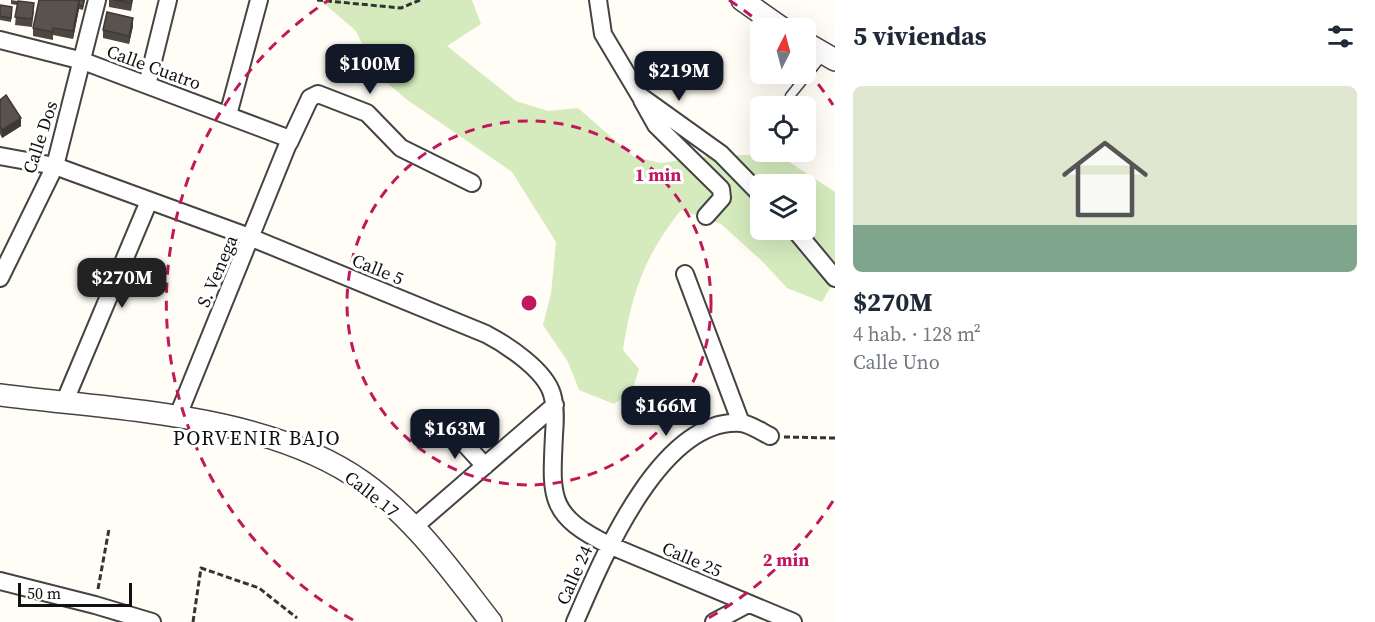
<!DOCTYPE html>
<html lang="es">
<head>
<meta charset="utf-8">
<style>
	body { margin:0; font-family:"Source Serif 4",serif; background:#f2f2f3; color:#1f2937; height:100vh; display:flex; flex-direction:column; font-size:22px; white-space:nowrap }
	* { box-sizing:border-box; margin:0 }
	p { font-size:20px; color:#747a83 }
	.icon { flex:none; width:33px; height:33px; fill:none; stroke:currentColor; stroke-width:2; stroke-linecap:round; stroke-linejoin:round }
	.map { position:relative; flex:1; overflow:hidden }
	.details { display:flex; flex-direction:column; background:#fff; width:540px }
	.details>* { flex:none }
	.needle { width:39px; rotate:6deg }
	.fabs { position:absolute; left:750px; top:18px; display:grid; gap:12px }
	.fabs a { display:grid; place-items:center; width:66px; height:66px; border-radius:9px; background:#fff; box-shadow:0 6px 24px #0002; font-size:30px }
	.scale { position:absolute; left:18px; bottom:15px; width:114px; box-sizing:border-box; padding-left:6px; border:3px solid #111; border-top:0; font-size:16px; line-height:21px; white-space:nowrap; color:#111; -webkit-text-stroke:4px #fff; paint-order:stroke }
	.price { position:absolute; translate:-50% -51px; padding:0 14px; border-radius:12px; background:#111827; color:#fff; font-size:20px; line-height:39px; filter:drop-shadow(0 2px 3px #0008) }
	.price::after { content:''; position:absolute; left:50%; top:36px; width:18px; height:14px; margin-left:-9px; background:inherit; clip-path:polygon(0 0,100% 0,50% 100%) }
	.price.on { background:#222; color:#fff }
	ul { padding:0; list-style:none }
	li { display:grid; align-content:center; gap:12px; height:318px; padding:0 18px }
	li span { display:grid; place-items:center; height:186px; border-radius:9px; color:#555 }
	li>.icon { margin-inline-start:auto }
	span .icon { width:108px; height:108px; fill:#fffc; stroke-width:1 }
	li b { font-size:26px }
	h2 { display:flex; justify-content:space-between; align-items:center; height:72px; padding:0 18px; font-size:26px }
	main { display:flex; flex:1; min-height:0 }
	.map>svg:first-child { display:block }
	.green { fill:#d5ebbd; fill-rule:evenodd }
	.lines { fill:none; stroke-linecap:round; stroke-linejoin:round }
	.service-casing { stroke:#444; stroke-width:11 }
	.minor-casing { stroke:#444; stroke-width:20 }
	.tertiary-casing { stroke:#444; stroke-width:24 }
	.path { stroke:#333; stroke-width:3; stroke-dasharray:6 3; stroke-linecap:butt }
	.service { stroke:#fff; stroke-width:8 }
	.minor { stroke:#fff; stroke-width:16 }
	.tertiary { stroke:#fff; stroke-width:21 }
	.wall { fill:#4d4742 }
	.shaded-wall { fill:#3f3936 }
	.building { fill:#5a524d; stroke:#3f3936; stroke-width:1.5 }
	.ring { fill:none; stroke:#c2185b; stroke-width:3; stroke-dasharray:10 8 }
	.labels { text-anchor:middle; dominant-baseline:central; stroke-width:6; stroke-linejoin:round; paint-order:stroke }
	.street-label { font-size:18px; fill:#111; stroke:#fff }
	.neighbourhood-label { font-size:20px; letter-spacing:1.5px; fill:#111; stroke:#fff }
	.centre { fill:#c2185b; stroke:#fff; stroke-width:3 }
	.ring-label { font-size:18px; text-anchor:middle; font-weight:bold; fill:#c2185b; stroke:#fff; stroke-width:6; stroke-linejoin:round; paint-order:stroke }
</style>
</head>
<body>
<main>
<div class="map">
<svg width="835" height="622" viewBox="0 0 835 622">
	<rect width="100%" height="100%" fill="#fffdf5"/>
	<path class="green" d="M320,0H472L481,24L447,46L516,101L548,111L578,108L634,157L661,163L709,156L777,154L835,192V279L822,302L787,288L763,262L721,224L681,210C644,257 632,292 623,350L639,369L632,391L614,404L579,390L568,362L543,325L551,294L556,242L512,172L406,99L376,73L356,31ZM760,184H806V230H760Z"/>
	<g class="lines">
		<g class="service-casing">
			<path id="service" d="M790,96L824,54"/>
		</g>
		<g class="minor-casing">
			<path id="minor" d="M598,0L603,34L640,96L721,154L760,194
				M0,40L83,61L290,139L177,418
				M147,85L168,0
				M642,100L656,125L721,189L722,198L706,216
				M228,115L259,0
				M289,143L310,98L318,94L367,113L401,148L472,183
				M0,156L55,166L252,238L486,334C507,345 545,370 552,394C556,407 555,422 554,435C551,498 548,515 609,545L793,622
				M795,230L835,278
				M685,274L741,423
				M0,278L55,166L97,0
				M64,403L149,201
				M451,429L485,466
				M414,527L555,405
				M0,581L95,605L152,622
				M575,622C601,562 660,417 741,423C750,424 762,432 770,436
				M714,622L748,604"/>
		</g>
		<g class="tertiary-casing">
			<path id="tertiary" d="M742,0L782,28
				M806,43L835,60
				M0,395C115,410 266,413 363,482C415,519 452,572 491,622"/>
		</g>
		<path class="path" d="M317,0L401,8L420,0
			M784,437L835,438
			M98,589L109,529
			M193,622L201,568L259,588L297,618"/>
		<use href="#service" class="service"/>
		<use href="#minor" class="minor"/>
		<use href="#tertiary" class="tertiary"/>
	</g>
	<path class="wall" d="M11,0L24,2L34,11L32,27L15,25L17,5L11,4Z
		M39,0H85L83,10L79,9L73,39L53,35V40L33,36V28Z
		M109,0H133L131,11L109,7Z
		M0,5L12,11L11,22L0,20Z
		M133,26L129,44L103,38V30Z
		M0,100L21,126L2,138L0,134Z"/>
	<path class="shaded-wall" d="M79,1V9L73,39V31Z
		M133,18V26L129,44V36Z
		M21,118V126L2,138V130Z"/>
	<path class="building" d="M39,0H72L79,1L73,31L53,28V32L33,28Z
		M72,0H84L83,6L79,5V1Z
		M113,0H132L131,3Z
		M18,1L34,3L32,19L15,17Z
		M0,5L12,7L11,18L0,16Z
		M107,12L133,18L129,36L103,30Z
		M6,95L21,118L2,130L0,126V100Z"/>
	<g class="ring">
		<circle cx="529" cy="303" r="182"/>
		<path d="M833 501A363 363 0 0 1 705 620M353 620A363 363 0 0 1 329 0M729 0A363 363 0 0 1 765 27M807 70A363 363 0 0 1 833 105"/>
	</g>
	<g class="labels">
		<g class="street-label">
			<text transform="translate(154 67) rotate(20)">Calle Cuatro</text>
			<text transform="translate(40 137) rotate(-72)">Calle Dos</text>
			<text transform="translate(378 269) rotate(22)">Calle 5</text>
			<text transform="translate(217 271) rotate(-67)">S. Venega</text>
			<text transform="translate(372 494) rotate(38)">Calle 17</text>
			<text transform="translate(692 559) rotate(23)">Calle 25</text>
			<text transform="translate(574 575) rotate(-66)">Calle 24</text>
		</g>
		<g class="neighbourhood-label">
			<text x="257" y="438">PORVENIR BAJO</text>
		</g>
	</g>
	<circle cx="529" cy="303" r="9" class="centre"/>
	<g class="ring-label">
		<text x="658" y="181">1 min</text>
		<text x="786" y="566">2 min</text>
	</g>
</svg>
<div class="fabs">
<a><svg class="needle" viewBox="-14 -14 28 28"><path d="M0-13l5 13h-10z" fill="#e53935"/><path d="M0 13l5-13h-10z" fill="#747a83"/></svg></a>
<a><svg class="icon" aria-label="locate" viewBox="0 0 24 24"><circle cx="12" cy="12" r="6"/><path d="M12 2v4M12 18v4M2 12h4M18 12h4"/></svg></a>
<a><svg class="icon" aria-label="layers" viewBox="0 0 24 24"><path d="M12 4l9 5-9 5-9-5zM3 14l9 5 9-5"/></svg></a>
</div>
<div class="scale">50 m</div>
<b class="price" style="left:370px;top:95px">$100M</b>
<b class="price" style="left:679px;top:102px">$219M</b>
<b class="price on" style="left:122px;top:309px">$270M</b>
<b class="price" style="left:666px;top:437px">$166M</b>
<b class="price" style="left:455px;top:460px">$163M</b>
</div>
<section class="details">
<h2>5 viviendas<svg class="icon" aria-label="filters" viewBox="0 0 24 24"><path d="M4 7h16M4 17h16"/><circle cx="9" cy="7" r="2"/><circle cx="15" cy="17" r="2"/></svg></h2>
<ul>
<li><span style="background:linear-gradient(#dfe7d0 75%,#7fa58c 0)"><svg class="icon" aria-label="home" viewBox="0 0 24 24"><path d="M3 11l9-7 9 7M6 9v11h12V9"/></svg></span><div><b>$270M</b><p>4 hab. · 128 m²</p><p>Calle Uno</p></div></li>
</ul>
</section>
</main>
</body>
</html>
